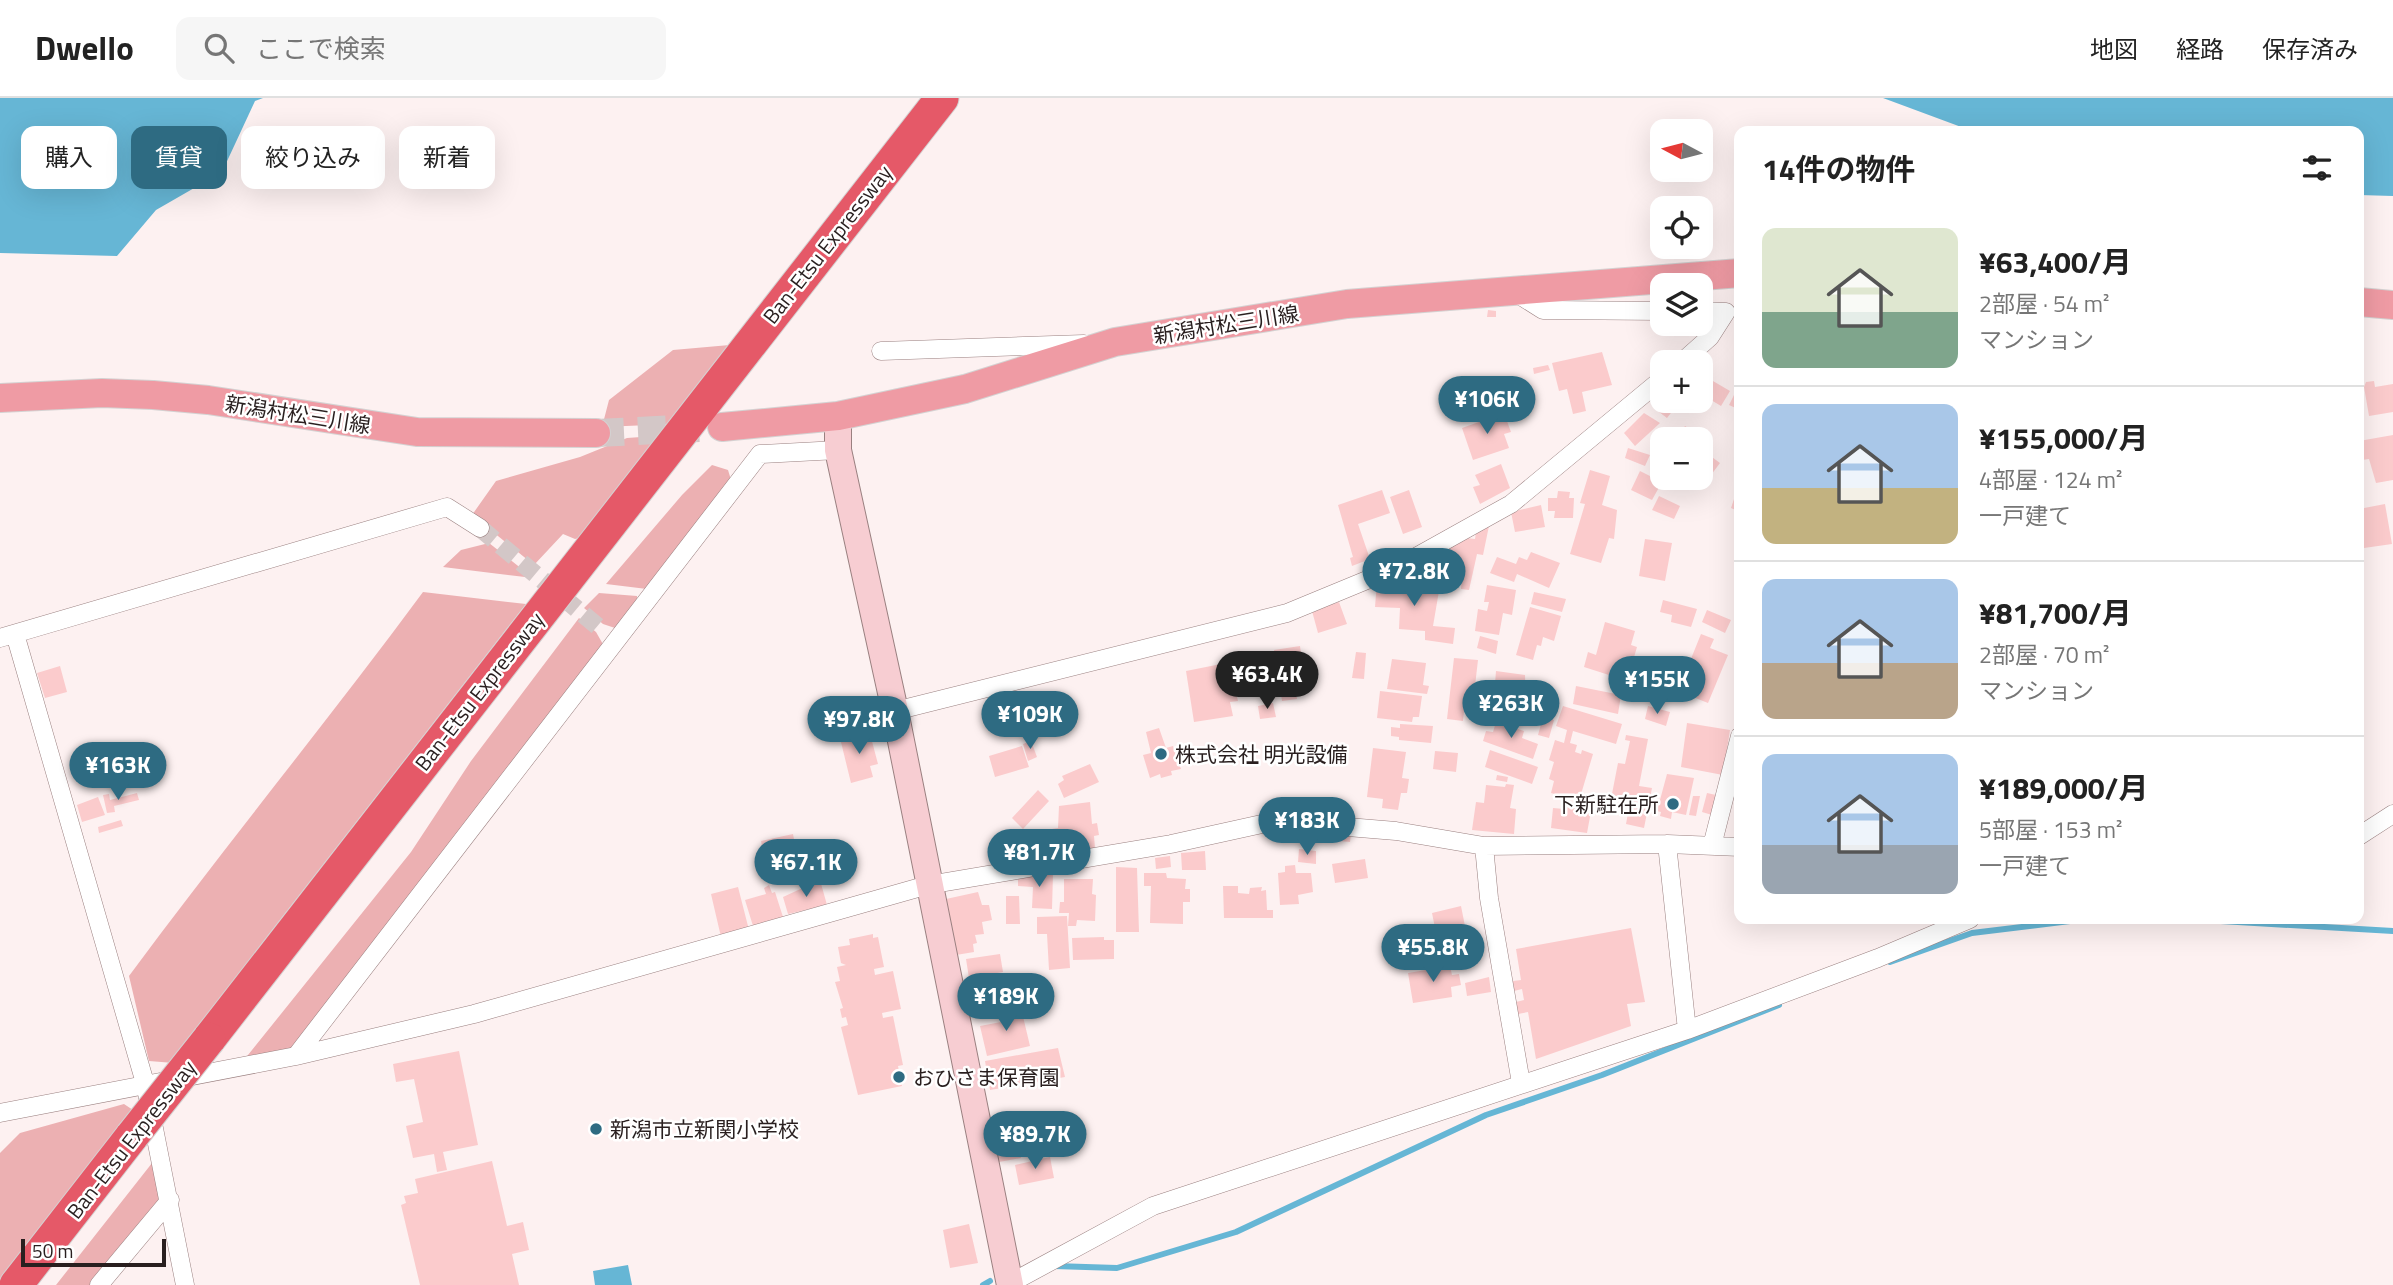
<!DOCTYPE html>
<html lang="ja">
<head>
<meta charset="utf-8">
<style>
	body { margin:0; font-family:"Titillium Web","Noto Sans JP",sans-serif; background:#f6f6f6; color:#222; height:100vh; display:flex; flex-direction:column; font-size:26px; white-space:nowrap }
	* { box-sizing:border-box; margin:0 }
	p { font-size:23px; color:#767676 }
	.icon { flex:none; width:38px; height:38px; fill:none; stroke:currentColor; stroke-width:2; stroke-linecap:round; stroke-linejoin:round }
	.map { position:relative; flex:1; overflow:hidden }
	.details { position:absolute; left:1734px; top:28px; width:630px; height:798px; display:flex; flex-direction:column; background:#fff; border-radius:14px; box-shadow:0 7px 28px #0002 }
	.details>* { flex:none }
	.hud { position:absolute; left:21px; top:28px; width:665px; height:63px; display:flex; gap:14px }
	.needle { width:46px; rotate:277deg }
	.controls { position:absolute; left:1650px; top:21px; display:grid; gap:14px }
	.controls a { display:grid; place-items:center; width:63px; height:63px; border-radius:14px; background:#fff; box-shadow:0 7px 28px #0002; font-size:35px }
	.scale { position:absolute; left:21px; bottom:18px; width:145px; box-sizing:border-box; padding-left:7px; border:4px solid #291f1f; border-top:0; font-size:19px; line-height:24px; white-space:nowrap; color:#291f1f; -webkit-text-stroke:5px #fff; paint-order:stroke }
	.price { position:absolute; translate:-50% -60px; padding:0 16px; border-radius:24px; background:#2e6b82; color:#fff; font-size:23px; line-height:46px; filter:drop-shadow(0 2px 4px #0008) }
	.price::after { content:''; position:absolute; left:50%; top:42px; width:21px; height:16px; margin-left:-10px; background:inherit; clip-path:polygon(0 0,100% 0,50% 100%) }
	.price.active { background:#222; color:#fff }
	ul { padding:0; list-style:none }
	li { display:flex; align-items:center; gap:21px; height:175px; padding:0 28px }
	li+li { border-top:2px solid #e0e0e0 }
	li span { display:grid; place-items:center; flex:none; width:196px; height:140px; border-radius:14px; color:#555 }
	li>.icon { margin-inline-start:auto }
	span .icon { width:84px; height:84px; fill:#fffc; stroke-width:1 }
	li b { font-size:30px }
	h2 { display:flex; justify-content:space-between; align-items:center; height:84px; padding:0 28px; font-size:30px }
	.tag { padding:0 24px; border-radius:14px; background:#fff; box-shadow:0 7px 28px #0002; font-size:24px; line-height:63px }
	.tag.active { background:#2e6b82; color:#fff }
	header { display:flex; align-items:center; gap:42px; box-sizing:border-box; height:98px; padding:0 35px; background:#fff; border-bottom:2px solid #e0e0e0 }
	header strong { font-size:33px }
	nav { display:flex; gap:38px; margin-inline-start:auto; font-size:24px }
	.search { width:490px; height:63px; background:#f6f6f6; display:flex; align-items:center; gap:18px; box-sizing:border-box; padding:0 24px; border-radius:14px; color:#767676; font-size:26px }
	.map>svg:first-child { display:block }
	.green { fill:#ecb0b2 }
	.water { fill:#66b6d5 }
	.lines { fill:none; stroke-linecap:round; stroke-linejoin:round }
	.stream { stroke:#66b6d5; stroke-width:6 }
	.building { fill:#fbcbcc }
	.street-tunnel { stroke:#d3c7c7; stroke-width:18; stroke-dasharray:18 9; stroke-linecap:butt }
	.primary-tunnel { stroke:#d3c7c7; stroke-width:28; stroke-dasharray:28 14; stroke-linecap:butt }
	.street-casing { stroke:#9a8080; stroke-width:19 }
	.secondary-casing { stroke:#9a8080; stroke-width:28 }
	.primary-casing { stroke:#d4d2d2; stroke-width:30 }
	.highway-casing { stroke:#d4d2d2; stroke-width:35 }
	.street { stroke:#fff; stroke-width:18 }
	.secondary { stroke:#f7cdd2; stroke-width:26 }
	.primary { stroke:#ef9ba4; stroke-width:28 }
	.highway { stroke:#e55968; stroke-width:33 }
	.highway-bridge-casing { stroke:#d4d2d2; stroke-width:35; stroke-linecap:butt }
	.highway-bridge { stroke:#e55968; stroke-width:33 }
	.poi-dot { fill:#2e6b82; stroke:#fff; stroke-width:2.5 }
	.labels { text-anchor:middle; dominant-baseline:central; stroke-width:5; stroke-linejoin:round; paint-order:stroke }
	.street-label { font-size:21px; fill:#291f1f; stroke:#fff }
	.poi-label { font-size:21px; fill:#291f1f; stroke:#fff; text-anchor:start }
</style>
</head>
<body>
<header>
<strong>Dwello</strong>
<div class="search"><svg class="icon" aria-label="search" viewBox="0 0 24 24"><circle cx="10" cy="10" r="6"/><path d="M15 15l6 6"/></svg>ここで検索</div>
<nav><a>地図</a><a>経路</a><a>保存済み</a></nav>
</header>
<div class="map">
<svg width="2393" height="1187" viewBox="0 0 2393 1187">
	<rect width="100%" height="100%" fill="#fdf1f1"/>
	<path class="green" d="M741,246L673,326L602,329L609,302L673,252Z
		M669,337L587,438L575,441L563,436L534,467L472,417L496,383L580,359L627,340Z
		M712,367L728,372L732,385L647,491L606,486L682,397Z
		M489,445L527,475L525,479L443,469L461,452Z
		M423,494L526,506L266,840L174,965L149,963L129,878C225,748 327,624 423,494Z
		M599,495L637,498V507L618,531L603,526L584,510Z
		M579,520L596,534L604,548L291,954L244,962L411,754L471,663Z
		M124,1006L139,1016L0,1185V1055L20,1035Z
		M156,1060L166,1101L91,1187H56Z"/>
	<path class="water" d="M0,0H263L255,3L222,74L156,112L117,158L0,155Z
		M1883,0H2393V98L2359,97V33H1972Z
		M628,1167L632,1187H595L593,1173Z"/>
	<g class="lines">
		<path class="stream" d="M1890,864L1972,835L2070,823L2204,822L2393,833
			M1054,1168L1117,1170L1236,1134L1486,1017L1602,977L1779,907
			M983,1187L990,1183"/>
	</g>
	<path class="building" d="M1488,212L1496,213V219H1487Z
		M1602,254L1612,287L1582,294L1586,313L1573,316L1567,291L1559,293L1552,265Z
		M1548,267L1550,272L1534,276L1533,270Z
		M1701,276L1730,293L1721,308L1701,296Z
		M2374,283L2375,289L2393,286V314L2369,318L2364,289L2366,284Z
		M1734,297L1740,300V312L1729,307Z
		M1516,301L1519,312L1510,314L1508,303Z
		M1661,303H1672L1677,307L1667,320L1655,311Z
		M1504,315L1511,334L1504,336L1509,350L1473,362L1462,330Z
		M1644,315L1660,325L1635,348L1624,335Z
		M1685,328L1707,342L1701,350V341H1676Z
		M2393,337V382L2376,385L2369,361L2362,362L2359,343Z
		M1628,350L1650,357L1645,368L1625,360Z
		M1701,351L1720,365L1702,389L1688,380H1701Z
		M1501,366L1510,390L1480,406L1473,389L1480,387L1475,377Z
		M1590,372L1610,378L1602,407L1617,412L1614,441L1609,440L1601,465L1570,456L1585,406L1580,405Z
		M1640,373L1662,384L1652,402L1631,392Z
		M1382,392L1390,415L1358,426L1370,461L1352,468L1350,460L1353,459L1338,407Z
		M1409,392L1422,429L1403,436L1390,399Z
		M1558,393L1570,394L1569,400H1574L1573,420H1554L1555,413H1548V400H1557Z
		M1659,398L1680,408L1674,421L1652,412Z
		M1734,401L1740,403V414L1731,410Z
		M2385,406L2392,446L2364,450L2359,411Z
		M1541,407L1545,429L1515,434L1511,414Z
		M1490,423L1483,457L1477,456L1469,492L1461,491L1462,478L1453,477V473L1431,470L1434,453L1457,439L1475,441L1477,428Z
		M1645,441L1672,445L1665,483L1639,478Z
		M1531,454L1560,465L1549,490L1517,476L1514,484L1490,475L1497,459L1516,466L1519,459L1527,462Z
		M1418,465L1422,474L1405,483L1401,472Z
		M1377,484L1433,486L1432,493H1439L1433,528L1455,530L1453,546L1425,542V533L1399,531L1400,510L1375,509Z
		M1487,487L1516,492L1512,517L1503,515L1499,537L1475,533L1478,511L1487,513L1489,504H1484Z
		M1534,494L1566,501L1562,514L1531,506Z
		M1663,502L1697,511L1691,529L1671,524L1672,517L1660,514Z
		M1339,504L1347,526L1318,535L1312,513Z
		M1530,509L1561,518L1554,543L1543,539L1541,548L1537,547L1533,562L1516,557Z
		M1707,512L1731,522L1725,535L1702,524Z
		M1605,524L1635,533L1631,547L1637,549L1632,566L1625,565L1624,573L1611,570L1609,577L1584,569L1588,554L1596,557Z
		M1701,536L1714,541L1710,550L1728,557L1708,605L1678,593Z
		M1480,538L1498,543L1496,556L1477,550Z
		M1300,548L1306,592L1296,593L1297,601L1282,603L1274,552Z
		M1356,554L1366,555L1364,581L1352,580Z
		M1454,560L1478,562L1473,605L1465,603L1463,623L1447,621Z
		M1392,561L1426,565L1423,587L1429,588L1427,596L1387,591Z
		M1226,565L1231,592L1235,591L1238,603L1230,604L1233,618L1194,624L1186,573Z
		M60,568L67,594L45,600L37,575Z
		M1496,573L1525,577L1526,607L1521,606L1520,618L1503,615L1502,621L1488,619L1491,594L1502,596L1503,587L1495,586Z
		M1576,588L1621,597L1618,616L1573,606Z
		M1380,593L1422,598L1419,619H1413L1412,624L1377,620Z
		M1273,605L1276,619L1260,621L1258,608Z
		M1563,608L1622,626L1616,646L1573,633L1570,645L1577,647L1575,654L1581,656L1582,652L1593,656L1579,703L1551,695L1554,683L1549,681L1554,664L1549,662L1555,642L1564,645L1567,632L1556,628Z
		M1648,608L1670,614L1666,628L1645,621Z
		M1543,619L1554,622L1549,640L1538,637Z
		M1496,624L1524,633L1522,640L1538,646L1533,661L1483,643L1486,633L1493,634Z
		M1687,625L1730,632L1723,677L1681,669Z
		M1400,626L1433,628L1431,645L1399,642V639L1391,638V629L1400,630Z
		M1159,630L1166,650L1173,648L1181,671L1171,673L1172,677L1161,680L1160,676L1150,680L1143,657L1151,655L1146,634Z
		M869,632L878,666L870,668L873,679L851,685L840,640Z
		M1626,637L1648,641L1639,688L1652,690L1644,730L1626,726L1630,704L1611,701L1618,665L1625,666L1630,643L1625,642Z
		M1031,643L1037,659L1028,663L1023,646Z
		M1022,648L1029,669L995,679L989,658Z
		M1373,650L1406,654L1402,680L1409,681L1407,695H1401L1398,712L1382,710L1383,701L1367,699Z
		M1490,652L1538,669L1532,686L1485,669Z
		M1435,653L1458,655L1456,674L1433,671Z
		M1090,666L1099,684L1064,700L1058,686L1064,682L1062,678Z
		M1667,676L1694,680L1686,717L1672,714L1671,721L1660,718L1661,714L1657,713Z
		M1497,677L1508,679L1507,684L1496,682Z
		M1506,686L1514,687L1510,710L1516,711L1514,736L1472,732L1476,704L1484,705L1486,687L1505,689Z
		M1038,692L1049,703L1023,731L1012,720Z
		M137,695L139,702L114,708L115,714L107,715L103,697L109,696L110,702Z
		M1707,695L1716,697L1712,717L1702,714Z
		M1693,698H1700L1696,718L1689,717Z
		M98,699L105,717L82,724L77,707Z
		M1565,703L1592,708L1587,735L1551,730L1553,710L1564,711Z
		M1090,704L1092,726L1097,725L1099,737L1094,738L1095,750L1049,754L1046,732L1058,730L1059,708Z
		M121,722L123,728L99,735L98,729Z
		M1332,733L1351,735L1350,744L1330,742Z
		M793,736L797,757L805,756L807,767L798,769L799,778L769,784L761,743Z
		M1011,739L1019,749L1002,762L994,752Z
		M1299,751L1316,753V766L1298,764Z
		M1205,753L1206,772H1182L1181,755Z
		M1170,758L1171,769L1156,771L1155,760Z
		M1365,761L1368,780L1335,785L1332,766Z
		M1295,767L1296,775H1311L1313,794L1298,797L1299,806L1280,807L1278,775L1285,774V768Z
		M1116,769L1137,770L1139,834H1116Z
		M1018,775L1053,776L1052,811L1032,810L1033,789L1018,788Z
		M1144,775H1166L1167,780L1186,781L1185,791H1190V804H1183V826L1150,825L1151,788H1144Z
		M1064,781H1093L1092,796L1096,797L1095,823L1077,822L1076,828H1068L1069,815H1059L1060,804H1064Z
		M820,782L827,807L788,816L783,799Z
		M769,787L772,795L775,794L783,819L753,828L745,802L766,796L764,790Z
		M1223,788H1238V795L1249,796L1250,790L1262,789L1261,793L1266,792L1267,812H1273V820H1224Z
		M738,789L749,832L721,839L711,796Z
		M978,794L982,807H989L992,822L982,824L984,836L975,837L977,845L973,846L974,854L956,857L946,801Z
		M1006,798H1019L1020,826H1006Z
		M1461,808L1466,833L1437,840L1432,815Z
		M1067,818L1070,870L1049,872L1047,836H1037V819Z
		M1631,830L1645,904L1627,906L1631,928L1536,961L1528,914L1518,916L1516,904L1524,902L1522,891L1514,893L1513,883L1521,882L1516,851Z
		M873,836V840L878,839L884,869L874,871L875,877L893,873L901,911L882,915L883,920L893,918L903,967L898,968L902,988L858,997L841,929L848,927L846,919L842,920L840,911L843,910L835,884L840,883L837,869L846,867L841,865L838,849L850,847L849,841Z
		M1104,839V842H1114V861L1073,862L1072,840Z
		M1000,856L1003,874L969,880L966,861Z
		M1450,868L1452,877L1459,876L1461,887L1451,889L1452,899L1413,905L1408,875Z
		M1489,879L1491,894L1467,898L1465,885Z
		M1009,882L1013,896L988,901L986,888Z
		M1021,910L1030,948L987,958L980,928L1001,924L999,915Z
		M1058,950L1065,979L990,992L985,963Z
		M459,953L478,1047L443,1054L447,1072L437,1074L434,1056L413,1060L406,1028L423,1024L414,981L396,984L393,966Z
		M1008,1015L1012,1033L1015,1032L1021,1060L999,1064L994,1017Z
		M1076,1033L1079,1046L1038,1054L1036,1041Z
		M1050,1059L1054,1080L1019,1087L1015,1067Z
		M492,1063L507,1128L523,1124L529,1152L512,1156L519,1187H420L401,1107L406,1105L404,1098L418,1095L415,1081Z
		M969,1126L978,1165L950,1170L943,1132Z"/>
	<g class="lines">
		<path class="street-tunnel" d="M480,430L602,532"/>
		<path class="primary-tunnel" d="M596,335L699,330"/>
		<g class="street-casing">
			<path id="street" d="M1513,193L1543,212L1662,213
				M881,253L1084,246
				M1682,264L1710,239L1726,214L1701,213
				M15,536L145,985L185,1187
				M0,540L447,409L480,430
				M895,613L1287,515L1396,470L1511,406L1662,281
				M2359,738L2393,716
				M1667,746L1687,932
				M1484,748L1489,800L1521,985
				M1712,748L1740,638
				M296,958L760,356L838,352
				M0,1015L296,958L474,916L928,787L1171,746L1275,723L1396,733L1484,748L1667,746L1740,749
				M99,1187L170,1102
				M1007,1187L1153,1108L1687,932L1878,860L1970,821"/>
		</g>
		<g class="secondary-casing">
			<path id="secondary" d="M838,318V352L895,613L1010,1187"/>
		</g>
		<g class="primary-casing">
			<path id="primary" d="M2359,204L2393,207
				M0,300L102,295L153,297L208,302L417,334L596,335
				M722,329L838,318L965,291L1115,244L1347,206L1740,175"/>
		</g>
		<g class="highway-casing">
			<path id="highway" d="M209,941L942,0
				M16,1187L132,1038"/>
		</g>
		<use href="#street" class="street"/>
		<use href="#secondary" class="secondary"/>
		<use href="#primary" class="primary"/>
		<use href="#highway" class="highway"/>
		<g class="highway-bridge-casing">
			<path id="highway-bridge" d="M132,1038L209,941"/>
		</g>
		<use href="#highway-bridge" class="highway-bridge"/>
	</g>
	<g class="poi-dot">
		<circle cx="1161" cy="656" r="7"/>
		<circle cx="1673" cy="706" r="7"/>
		<circle cx="899" cy="979" r="7"/>
		<circle cx="596" cy="1031" r="7"/>
	</g>
	<g class="labels">
		<g class="street-label">
			<text transform="translate(827 146) rotate(-52)">Ban-Etsu Expressway</text>
			<text transform="translate(1226 226) rotate(-9)">新潟村松三川線</text>
			<text transform="translate(298 316) rotate(9)">新潟村松三川線</text>
			<text transform="translate(479 593) rotate(-52)">Ban-Etsu Expressway</text>
			<text transform="translate(131 1041) rotate(-52)">Ban-Etsu Expressway</text>
		</g>
		<g class="poi-label">
			<text x="1175" y="656">株式会社 明光設備</text>
			<text x="1659" y="706" text-anchor="end">下新駐在所</text>
			<text x="913" y="979">おひさま保育園</text>
			<text x="610" y="1031">新潟市立新関小学校</text>
		</g>
	</g>
</svg>
<div class="controls">
<a><svg class="needle" viewBox="-14 -14 28 28"><path d="M0-13l5 13h-10z" fill="#e53935"/><path d="M0 13l5-13h-10z" fill="#767676"/></svg></a>
<a><svg class="icon" aria-label="locate" viewBox="0 0 24 24"><circle cx="12" cy="12" r="6"/><path d="M12 2v4M12 18v4M2 12h4M18 12h4"/></svg></a>
<a><svg class="icon" aria-label="layers" viewBox="0 0 24 24"><path d="M12 4l9 5-9 5-9-5zM3 14l9 5 9-5"/></svg></a>
<a>+</a>
<a>−</a>
</div>
<div class="scale">50 m</div>
<b class="price" style="left:1487px;top:338px">¥106K</b>
<b class="price" style="left:1414px;top:510px">¥72.8K</b>
<b class="price active" style="left:1267px;top:613px">¥63.4K</b>
<b class="price" style="left:1657px;top:618px">¥155K</b>
<b class="price" style="left:1511px;top:642px">¥263K</b>
<b class="price" style="left:1030px;top:653px">¥109K</b>
<b class="price" style="left:859px;top:658px">¥97.8K</b>
<b class="price" style="left:118px;top:704px">¥163K</b>
<b class="price" style="left:1307px;top:759px">¥183K</b>
<b class="price" style="left:1039px;top:791px">¥81.7K</b>
<b class="price" style="left:806px;top:801px">¥67.1K</b>
<b class="price" style="left:1433px;top:886px">¥55.8K</b>
<b class="price" style="left:1006px;top:935px">¥189K</b>
<b class="price" style="left:1035px;top:1073px">¥89.7K</b>
<div class="hud">
<a class="tag">購入</a>
<a class="tag active">賃貸</a>
<a class="tag">絞り込み</a>
<a class="tag">新着</a>
</div>
<section class="details">
<h2>14件の物件<svg class="icon" aria-label="filters" viewBox="0 0 24 24"><path d="M4 7h16M4 17h16"/><circle cx="9" cy="7" r="2"/><circle cx="15" cy="17" r="2"/></svg></h2>
<ul>
<li><span style="background:linear-gradient(#dfe7d0 60%,#7fa58c 0)"><svg class="icon" aria-label="home" viewBox="0 0 24 24"><path d="M3 11l9-7 9 7M6 9v11h12V9"/></svg></span><div><b>¥63,400/月</b><p>2部屋 · 54 m²</p><p>マンション</p></div></li>
<li><span style="background:linear-gradient(#a9c7e8 60%,#c2b280 0)"><svg class="icon" aria-label="home" viewBox="0 0 24 24"><path d="M3 11l9-7 9 7M6 9v11h12V9"/></svg></span><div><b>¥155,000/月</b><p>4部屋 · 124 m²</p><p>一戸建て</p></div></li>
<li><span style="background:linear-gradient(#a9c7e8 60%,#b9a48a 0)"><svg class="icon" aria-label="home" viewBox="0 0 24 24"><path d="M3 11l9-7 9 7M6 9v11h12V9"/></svg></span><div><b>¥81,700/月</b><p>2部屋 · 70 m²</p><p>マンション</p></div></li>
<li><span style="background:linear-gradient(#a9c7e8 65%,#9aa5b1 0)"><svg class="icon" aria-label="home" viewBox="0 0 24 24"><path d="M3 11l9-7 9 7M6 9v11h12V9"/></svg></span><div><b>¥189,000/月</b><p>5部屋 · 153 m²</p><p>一戸建て</p></div></li>
</ul>
</section>
</div>
</body>
</html>
